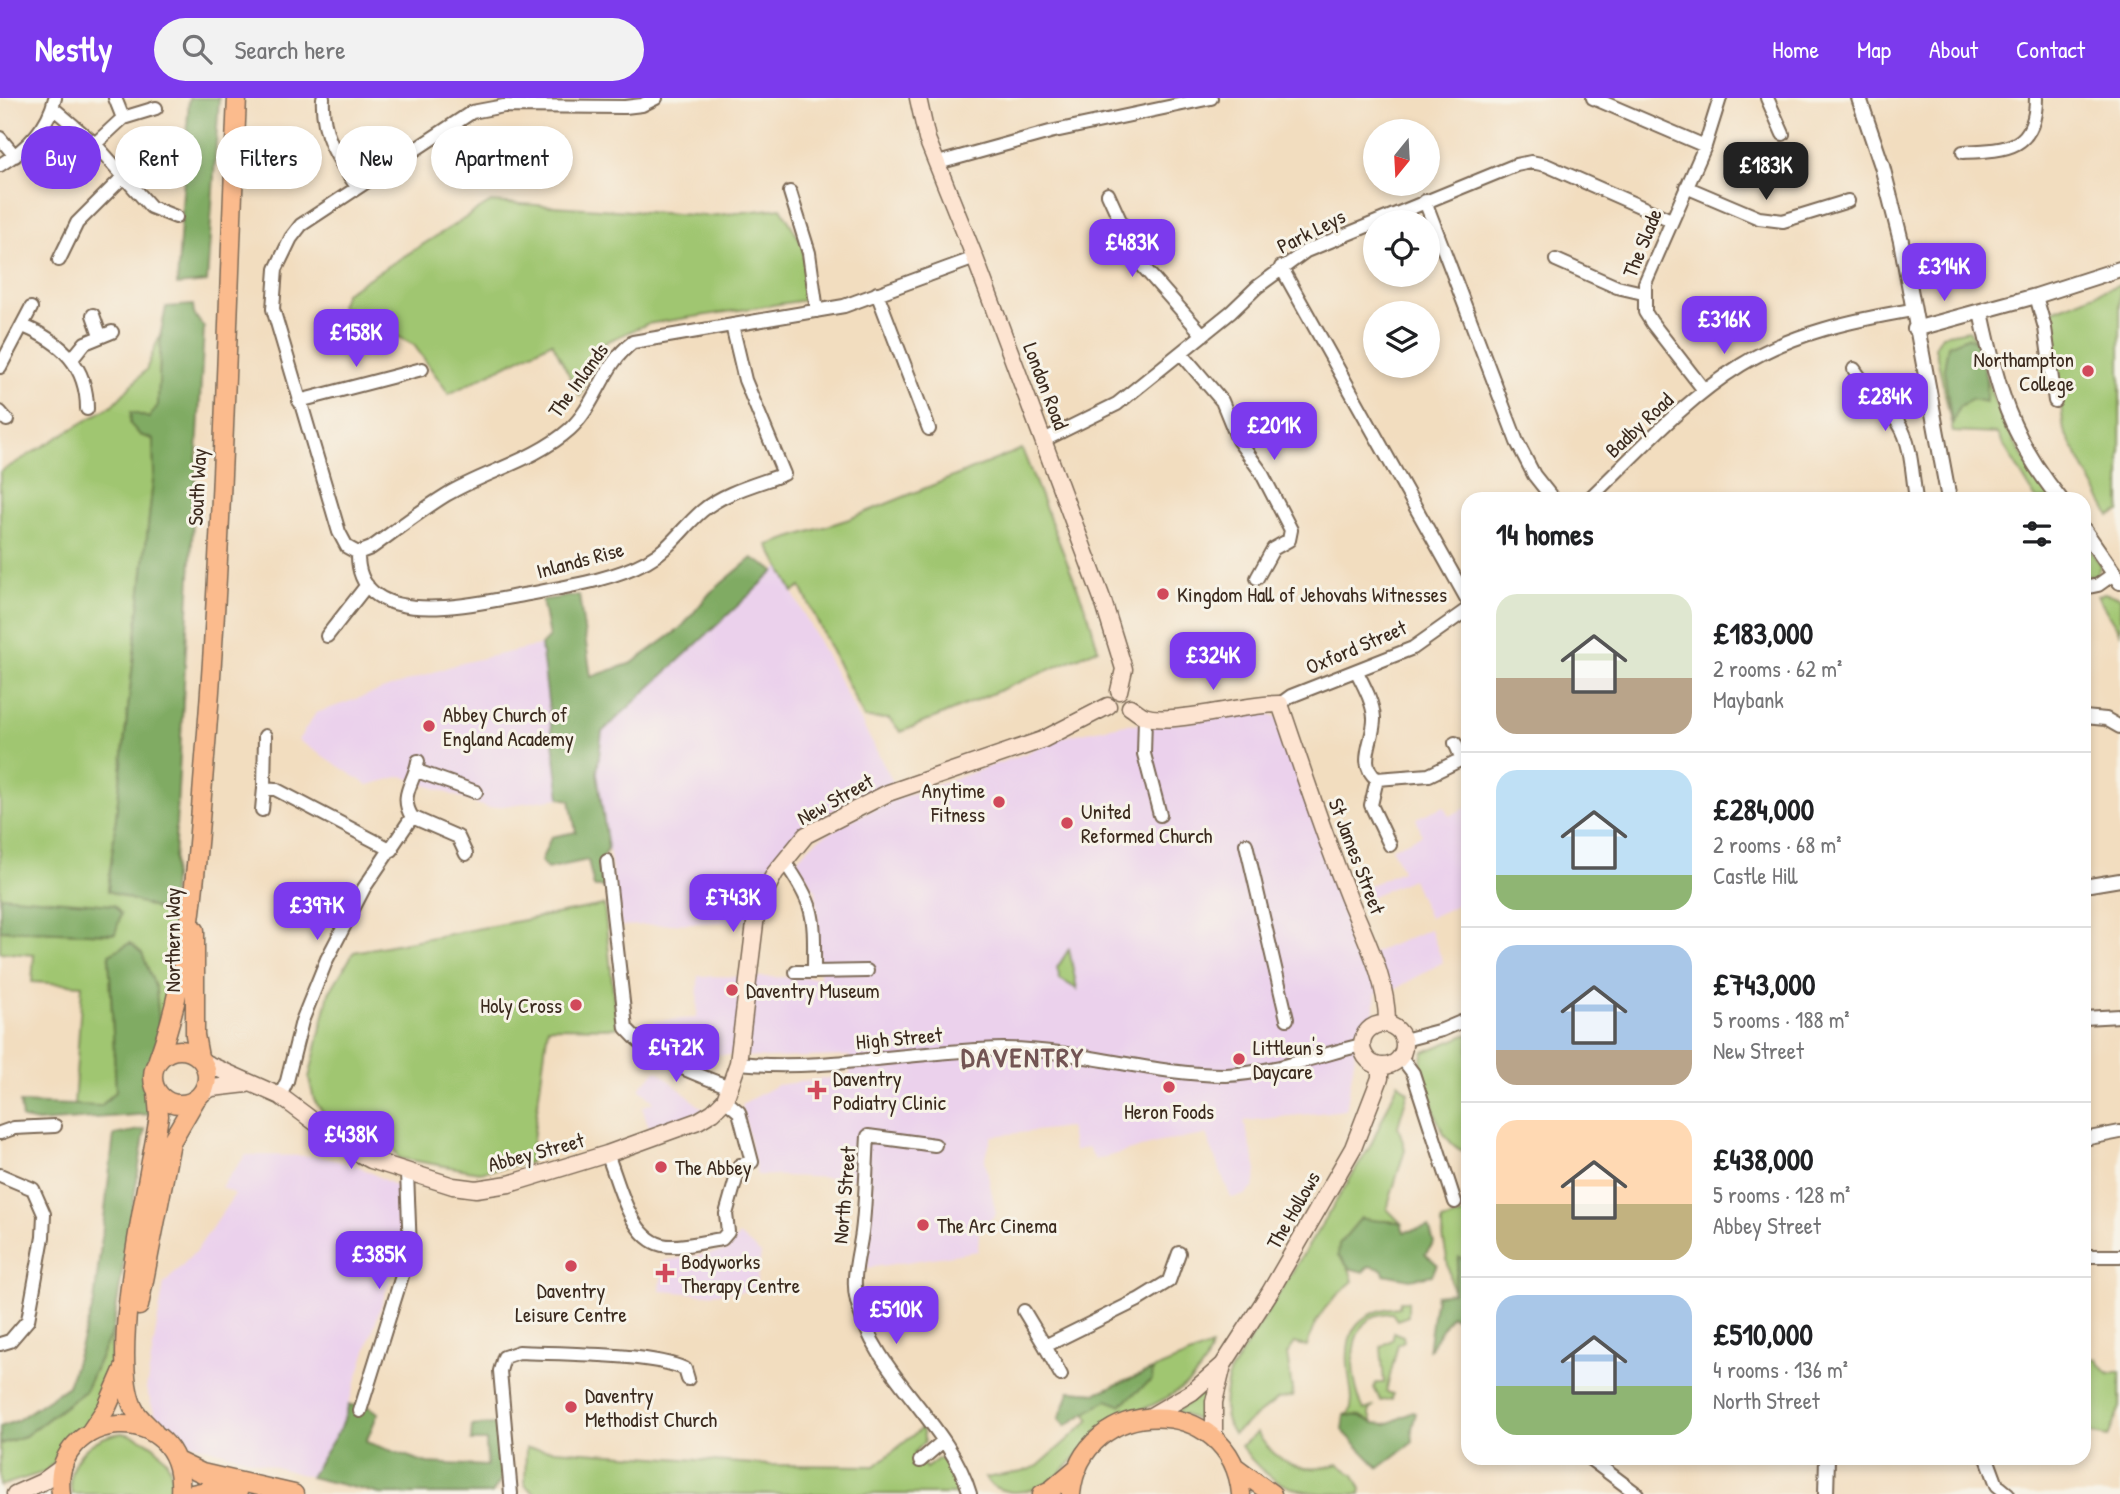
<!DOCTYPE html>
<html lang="en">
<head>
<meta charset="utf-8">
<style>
	body { margin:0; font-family:"Patrick Hand",sans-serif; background:#f2f2f2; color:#202124; height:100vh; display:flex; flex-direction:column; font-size:26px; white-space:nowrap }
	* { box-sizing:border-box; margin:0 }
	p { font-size:23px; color:#757577 }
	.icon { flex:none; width:38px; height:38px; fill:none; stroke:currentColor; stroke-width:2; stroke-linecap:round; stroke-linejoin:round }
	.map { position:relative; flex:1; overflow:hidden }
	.drawer { position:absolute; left:1461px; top:394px; width:630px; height:973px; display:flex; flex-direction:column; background:#fff; border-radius:21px; box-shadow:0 4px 10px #0003 }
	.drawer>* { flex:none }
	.guide { position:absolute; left:21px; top:28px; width:665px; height:63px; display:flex; gap:14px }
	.needle { width:46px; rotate:198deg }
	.buttons { position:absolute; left:1363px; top:21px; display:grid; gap:14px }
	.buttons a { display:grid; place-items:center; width:77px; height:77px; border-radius:50%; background:#fff; box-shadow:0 4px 10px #0003; font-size:35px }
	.price { position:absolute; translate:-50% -60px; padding:0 16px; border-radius:14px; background:#7c3aed; color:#fff; font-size:23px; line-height:46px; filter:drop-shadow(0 2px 4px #0008) }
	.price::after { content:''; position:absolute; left:50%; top:42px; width:21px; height:16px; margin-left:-10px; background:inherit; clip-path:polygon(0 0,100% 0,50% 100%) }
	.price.current { background:#222; color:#fff }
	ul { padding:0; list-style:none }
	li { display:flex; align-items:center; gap:21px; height:175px; padding:0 35px }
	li+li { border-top:2px solid #e0e0e0 }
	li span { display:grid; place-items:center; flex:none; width:196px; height:140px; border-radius:21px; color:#555 }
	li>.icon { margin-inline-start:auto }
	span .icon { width:84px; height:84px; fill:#fffc; stroke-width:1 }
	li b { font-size:30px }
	h2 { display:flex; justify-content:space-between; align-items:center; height:84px; padding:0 35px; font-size:30px }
	.tag { padding:0 24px; border-radius:32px; background:#fff; box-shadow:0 4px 10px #0003; font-size:24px; line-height:63px }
	.tag.current { background:#7c3aed; color:#fff }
	header { display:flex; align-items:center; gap:42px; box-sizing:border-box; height:98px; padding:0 35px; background:#7c3aed; color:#fff }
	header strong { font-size:33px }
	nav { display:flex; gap:38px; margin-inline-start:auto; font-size:24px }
	.search { width:490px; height:63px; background:#f2f2f2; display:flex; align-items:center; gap:18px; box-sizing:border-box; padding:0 24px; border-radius:38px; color:#757577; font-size:26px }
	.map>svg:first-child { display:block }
	.built { fill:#ebd1ec }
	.green { fill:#a0c671; stroke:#6e7848; stroke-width:2 }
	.forest { fill:#80ab63; stroke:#5e6a40; stroke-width:2 }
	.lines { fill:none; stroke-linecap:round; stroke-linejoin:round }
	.minor-casing { stroke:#7b6956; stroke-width:16 }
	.tertiary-casing { stroke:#7b6956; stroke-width:18 }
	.secondary-casing { stroke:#7b6956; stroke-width:19 }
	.primary-casing { stroke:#7b6956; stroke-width:21 }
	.minor { stroke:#fff; stroke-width:12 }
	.tertiary { stroke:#fff; stroke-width:14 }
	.secondary { stroke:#fde4d1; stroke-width:16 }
	.primary { stroke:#fbbb8d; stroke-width:18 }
	.poi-dot { fill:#d1495b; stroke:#f7f3e8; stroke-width:2.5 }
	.labels { text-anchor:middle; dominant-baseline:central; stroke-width:6; stroke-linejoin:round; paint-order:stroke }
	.street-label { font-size:21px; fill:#3b2a1e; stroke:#f7f3e8 }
	.poi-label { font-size:21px; fill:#3b2a1e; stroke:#f7f3e8; text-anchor:start }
	.district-label { font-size:28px; font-weight:bold; letter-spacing:2px; fill:#735554; stroke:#f7f3e8 }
</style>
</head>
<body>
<header>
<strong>Nestly</strong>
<div class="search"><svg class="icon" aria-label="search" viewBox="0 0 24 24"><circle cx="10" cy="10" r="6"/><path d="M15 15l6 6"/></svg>Search here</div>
<nav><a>Home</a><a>Map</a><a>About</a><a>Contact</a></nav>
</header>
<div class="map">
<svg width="2120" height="1396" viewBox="0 0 2120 1396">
	<rect width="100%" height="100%" fill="#f7f3e8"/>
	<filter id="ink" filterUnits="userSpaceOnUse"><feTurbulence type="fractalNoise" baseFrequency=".0143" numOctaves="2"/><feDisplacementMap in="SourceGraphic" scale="14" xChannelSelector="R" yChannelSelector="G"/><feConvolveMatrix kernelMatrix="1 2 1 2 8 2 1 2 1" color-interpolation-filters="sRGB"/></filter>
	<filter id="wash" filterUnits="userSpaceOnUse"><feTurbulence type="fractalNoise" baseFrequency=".00686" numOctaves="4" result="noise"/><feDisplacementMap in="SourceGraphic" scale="28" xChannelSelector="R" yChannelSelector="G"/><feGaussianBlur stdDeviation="1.57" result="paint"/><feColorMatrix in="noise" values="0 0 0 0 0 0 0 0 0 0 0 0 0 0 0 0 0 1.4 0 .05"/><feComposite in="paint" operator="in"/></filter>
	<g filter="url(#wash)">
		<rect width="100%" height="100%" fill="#f2ddbf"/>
		<path class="built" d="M779,469L893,684L817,721L790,741L762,783L746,823L621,828L597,678L602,634Z
			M541,547L560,700L488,710L402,678L368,687L298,642L316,615L457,566Z
			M1260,613L1283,621L1361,860L1430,831L1443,864L1397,890L1376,895L1373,919L1357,944L1346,1012L1244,1023L1257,1072L1254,1089L1245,1097L1231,1100L1206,1037L1160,1044L1095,1062L1088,1049L1074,1053L1069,1029L992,1038L985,1062L996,1116L979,1133L978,1153L867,1170L871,1081L757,1077L742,1006L777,987L850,977V958L768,960L661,952L650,949L654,923L697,920L698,878L820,880L816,793L796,762L817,742L850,723L894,702L1027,655L1052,641L1126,626L1184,625Z
			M1444,708L1449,718L1468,709V802L1429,820L1412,781L1365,801L1361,791L1402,773L1392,750L1422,737L1416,720Z
			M657,972L704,1012L650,1032L642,1009L654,1004L639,990Z
			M246,1057L318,1058L358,1068L398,1089L405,1118L400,1150L341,1329L310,1379L185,1343L177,1333L157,1322L146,1291L164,1186L196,1153L235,1096L221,1089Z
			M739,1137L761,1156L755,1193L702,1196L660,1193L663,1163L727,1153Z"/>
		<path class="green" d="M491,104L708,118L781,110L803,147L806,202L647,226L606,244L580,298L552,244L449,296L414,247L340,208L345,195Z
			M2120,186V414L2110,418L2064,333L2050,214Z
			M1969,232C1982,248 1980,263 1987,282C2001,326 2024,364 2052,401H2036L1997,336L1953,334L1935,249L1942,237Z
			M161,234L158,308L149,320H141L140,337L153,341L154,374L108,792L171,816L180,824L160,938L109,856L116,993L101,1008H74L82,887L32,884L34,857L0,854V832L115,836L0,798V374L114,306L146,272Z
			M1022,351L1089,519L1098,551L901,634L889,621L864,620L801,489L793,494L768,447L849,421Z
			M2084,443L2101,467L2096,477L2084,478Z
			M2104,495L2120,499V535L2097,498Z
			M604,807L617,930L548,929L530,1065L479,1074L399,1060L385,1033L348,1036L326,1018L314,1002L309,980L329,895L354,854Z
			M1069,851L1077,891L1060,881L1057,870Z
			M1468,936V1055C1435,1046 1430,993 1421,964L1424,954Z
			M1398,985L1408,994L1398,1028L1405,1051L1387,1111L1401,1125C1366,1116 1360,1134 1338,1157L1349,1170L1353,1183C1329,1203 1314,1219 1307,1249L1295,1245L1287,1256L1293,1299L1278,1301L1233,1336C1220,1315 1224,1300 1229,1276L1371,1047Z
			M1468,1115V1207L1453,1195L1442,1133V1123Z
			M1400,1203H1408V1218L1397,1222L1392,1215C1342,1214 1349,1282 1364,1312L1373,1309L1369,1314L1373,1325L1360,1318L1344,1317L1349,1315C1355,1302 1350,1290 1349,1277C1343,1234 1356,1213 1399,1209Z
			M113,1231L109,1290L86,1327L45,1374L0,1388V1346L25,1338L85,1293Z
			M1393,1234L1403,1238L1404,1243L1398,1246L1386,1294L1393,1296L1392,1301L1381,1303L1374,1290L1376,1285H1384L1381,1249L1393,1241Z
			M1211,1248C1205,1280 1173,1298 1144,1311C1136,1315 1126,1316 1118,1320C1078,1342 1064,1396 1012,1394C1000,1392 992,1390 985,1380L1022,1374L1038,1368L1090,1322L1084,1314L1065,1328L1059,1321L1070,1293L1096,1295Z
			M2084,1261H2096L2108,1276L2120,1273V1309L2108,1339L2084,1334Z
			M1208,1291L1204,1315L1206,1325L1176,1314Z
			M922,1330L925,1344L914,1355L926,1370L939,1360L951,1365L964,1396H535L525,1387L526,1350L769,1367L875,1368Z
			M122,1335C152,1340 178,1362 171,1396H72C63,1362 92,1339 122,1335Z
			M1257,1335C1277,1366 1303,1378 1338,1366L1354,1377L1361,1391L1360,1396C1304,1396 1275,1396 1241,1348Z"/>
		<path class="forest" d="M189,0H219L207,184L177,187Z
			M193,207L194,216L204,230L171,816L108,793L154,374L153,341L140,337L130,326L131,314L149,320L158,307L161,234L166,209Z
			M1967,239L1979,244L1986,281V304L1971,301L1959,309L1952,327L1944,271L1948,247Z
			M752,460L775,473L602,634L597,675L608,750L602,761L606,789H594L588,762L547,771L541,763L551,739L576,734L570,702L560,700L541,547L549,539L542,502L579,497L591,579L632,565L681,530L710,495Z
			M0,798L114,807L121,816L115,836L0,832Z
			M130,845L142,855L156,891L160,938L146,978L149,1016L38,1024L22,1021L20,1005L101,1008L116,993L109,856Z
			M145,1031L113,1231L85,1293L25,1338L0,1346V1329L16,1323L68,1288L94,1205L114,1037Z
			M1361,1120C1374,1124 1387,1122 1401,1125L1404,1134L1429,1129L1434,1145L1425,1156L1437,1166L1432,1177L1410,1181L1384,1176L1382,1171L1369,1168L1363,1174L1349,1170L1338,1157L1339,1146Z
			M1459,1159L1468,1162V1230L1451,1217L1428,1253L1436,1197L1453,1195Z
			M1153,1272L1152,1282L1120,1307L1107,1302L1065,1328L1059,1321L1070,1293L1096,1295Z
			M349,1307L368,1309L378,1315L366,1344L427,1365L487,1368L486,1343H471L472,1328L494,1326L503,1333L501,1382L492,1396H380L310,1379L341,1329Z
			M1413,1314L1416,1315L1412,1331L1413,1344L1379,1370L1342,1332L1344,1317L1360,1318L1373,1325L1387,1326Z"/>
	</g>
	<g filter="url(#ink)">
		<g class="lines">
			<g class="minor-casing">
				<path id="minor" d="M115,0L123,20
					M323,0C321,36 337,60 357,89
					M1593,0L1705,48
					M1767,0L1783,36
					M53,10L95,46L151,109L176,119
					M0,40L15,58
					M95,46L123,20L156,10
					M1963,54C2006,52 2036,52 2036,0
					M938,65L1050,34L1211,0
					M0,67C25,52 48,30 55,0
					M1686,89L1759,120L1783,123L1848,103
					M790,94L809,155L817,213
					M1108,96L1139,164L1203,237
					M1425,103L1517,344L1534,377L1553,401
					M59,162L77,125L123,79
					M1556,162L1617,189L1643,195
					M1281,169L1468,503
					M877,195L929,331
					M2036,198L2045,230L2055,303
					M93,217L100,237
					M23,228C62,244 87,268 87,311
					M1181,255L1222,303L1238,342L1261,374L1291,432L1289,442L1273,451L1257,480
					M72,261L85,245L112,234
					M0,269L31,210
					M1854,271C1867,292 1886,306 1899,326C1912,346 1912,377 1916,401
					M1704,292L1652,225L1645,214V185L1705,48L1720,0
					M299,303L422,271
					M0,314L7,322
					M1044,342L1117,306L1231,214L1257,189L1306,153L1516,67L1531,64L1546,67L1671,122
					M1589,401C1637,355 1684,302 1741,267C1792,235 1854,222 1912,212
					M358,455L347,449L339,434L273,211L276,171L291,140L301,127L472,14L504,8L625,9L642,7L656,0
					M358,455L371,450C396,432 420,413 446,397C486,373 534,363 570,331C597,306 603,266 633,244L844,208L975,160
					M358,455C356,536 477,505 523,497C564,489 610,483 647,463C671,450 682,430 702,413C724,394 758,386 784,376L745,282L732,227
					M2084,490L2098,487L2115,475
					M327,538L367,487
					M1357,574C1364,588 1373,604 1374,620C1375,640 1356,666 1377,681L1429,677L1462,661L1455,645
					M1280,606L1291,598L1413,550L1468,511
					M1145,619L1144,656L1160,717
					M2084,619L2106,621L2120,629
					M265,638L264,690L275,691L392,752
					M417,673L476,694
					M1377,681L1371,707L1390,747
					M262,712L264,690
					M412,719L458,739L466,756
					M412,719C398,697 415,684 418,663
					M1246,746L1287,921
					M607,763L626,930C654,962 690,974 730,989
					M784,763C817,810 814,819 814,874L867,873
					M2084,788L2120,782
					M796,874H814
					M2084,920L2120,918
					M1404,942L1442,932L1468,921
					M1401,959L1413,975L1455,1104
					M738,965C827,974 915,952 1004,951C1079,951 1150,977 1226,977C1268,976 1320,957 1361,947
					M280,998L287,983L302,923L327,861L364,790L412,719
					M0,1035L14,1030L55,1028
					M2084,1041L2120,1034
					M935,1047L868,1038C866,1070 866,1103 862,1134C859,1157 851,1180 857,1203C874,1277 949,1324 970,1396
					M607,1056C619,1084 629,1139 662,1147C679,1151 705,1143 722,1141L728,1134L726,1116L740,1067L752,1064L739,1014L725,1002
					M0,1077L33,1091L44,1116L43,1139L28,1222L10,1243L0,1246
					M2084,1158H2120
					M1024,1213L1045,1248L1138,1202L1169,1183L1179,1155
					M1045,1248L1061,1277
					M360,1313L410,1152L407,1075
					M1589,1360L1637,1396
					M1987,1360L1997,1387L2008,1396
					M920,1363L943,1343
					M511,1396L500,1273L504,1259L519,1254C561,1256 651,1255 685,1271L688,1281"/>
			</g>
			<g class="tertiary-casing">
				<path id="tertiary" d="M1859,0L1882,68L1901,143L1949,401
					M1981,214C1997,290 2010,339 2060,401
					M1915,231L2036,198L2120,171
					M2084,432L2120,484
					M1826,1396L1827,1360"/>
			</g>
			<g class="secondary-casing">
				<path id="secondary" d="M918,0L927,41L975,160L1103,503L1124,571L1119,593
					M1130,609C1135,612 1139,616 1144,618C1168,628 1247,605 1280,606C1302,670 1323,735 1348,798C1364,838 1388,882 1387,926
					M1362 947a21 21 0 1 1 42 0a21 21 0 1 1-42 0Z
					M203,964L280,998L352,1052L371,1062L453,1088L476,1091L509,1086L607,1056L698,1023L713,1014L725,1002L738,965L757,809L775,775L806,737L888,695L1042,642L1108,608
					M201,996L212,990L247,986
					M1151,1318L1192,1294L1223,1267L1270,1194L1353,1050L1380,980V968
					M1214,1340V1304L1223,1267
					M15,1396L42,1384L64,1368"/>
			</g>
			<g class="primary-casing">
				<path id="primary" d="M195,832V937L199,959
					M153 979a27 27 0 1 1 54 0a27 27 0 1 1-54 0Z
					M158,961C192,871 197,756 205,659C223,440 227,220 237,0
					M139,1208L171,1044L196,1001
					M91,1333L107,1309L125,1268
					M154,1334C147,1326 137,1319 133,1309C108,1253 149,1084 159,1018L157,994
					M177,1363L202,1375L294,1396
					M1234,1368L1272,1396
					M61,1396C49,1311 187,1297 180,1396
					M192,1396L215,1391L238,1394
					M1042,1396L1051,1392L1078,1369
					M1071,1396C1081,1294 1232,1294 1241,1396"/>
			</g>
			<use href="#minor" class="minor"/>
			<use href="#tertiary" class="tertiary"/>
			<use href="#secondary" class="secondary"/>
			<use href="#primary" class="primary"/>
		</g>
	</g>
	<g class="poi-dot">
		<circle cx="2088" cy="273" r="7"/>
		<circle cx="1163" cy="496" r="7"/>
		<circle cx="429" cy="628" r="7"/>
		<circle cx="999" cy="704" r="7"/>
		<circle cx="1067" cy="725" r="7"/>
		<circle cx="732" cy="892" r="7"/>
		<circle cx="576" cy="907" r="7"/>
		<circle cx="1239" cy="961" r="7"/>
		<circle cx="1169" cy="989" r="7"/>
		<path d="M813.5 981.5h7v7h7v7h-7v7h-7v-7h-7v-7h7z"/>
		<circle cx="661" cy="1069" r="7"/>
		<circle cx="923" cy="1127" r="7"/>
		<circle cx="571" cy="1168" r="7"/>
		<path d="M661.5 1164.5h7v7h7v7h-7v7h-7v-7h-7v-7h7z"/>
		<circle cx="571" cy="1309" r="7"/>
	</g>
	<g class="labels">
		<g class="street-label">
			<text transform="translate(1311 133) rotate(-27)">Park Leys</text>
			<text transform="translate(1642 145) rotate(-68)">The Slade</text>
			<text transform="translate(578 282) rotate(-54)">The Inlands</text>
			<text transform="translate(1046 288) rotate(69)">London Road</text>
			<text transform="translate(1639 327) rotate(-43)">Badby Road</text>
			<text transform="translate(197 389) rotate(-87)">South Way</text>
			<text transform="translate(580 462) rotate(-15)">Inlands Rise</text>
			<text transform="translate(1356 549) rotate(-23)">Oxford Street</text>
			<text transform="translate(835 701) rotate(-29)">New Street</text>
			<text transform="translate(1357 758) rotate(69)">St James Street</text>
			<text transform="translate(172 842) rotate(-90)">Northern Way</text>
			<text transform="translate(899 940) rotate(-5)">High Street</text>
			<text transform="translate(536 1054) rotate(-15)">Abbey Street</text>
			<text transform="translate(844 1097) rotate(-85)">North Street</text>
			<text transform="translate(1293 1112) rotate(-60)">The Hollows</text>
		</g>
		<g class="poi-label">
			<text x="2074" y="261" text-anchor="end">Northampton<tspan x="2074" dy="24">College</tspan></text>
			<text x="1177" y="496">Kingdom Hall of Jehovahs Witnesses</text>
			<text x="443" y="616">Abbey Church of<tspan x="443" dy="24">England Academy</tspan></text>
			<text x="985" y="692" text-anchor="end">Anytime<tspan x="985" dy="24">Fitness</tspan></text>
			<text x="1081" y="713">United<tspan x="1081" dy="24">Reformed Church</tspan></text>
			<text x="746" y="892">Daventry Museum</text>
			<text x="562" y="907" text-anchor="end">Holy Cross</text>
			<text x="1253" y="949">Littleun's<tspan x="1253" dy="24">Daycare</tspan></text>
			<text x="833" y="980">Daventry<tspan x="833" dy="24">Podiatry Clinic</tspan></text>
			<text x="1169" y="1013" text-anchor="middle">Heron Foods</text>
			<text x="675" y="1069">The Abbey</text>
			<text x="937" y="1127">The Arc Cinema</text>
			<text x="681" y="1163">Bodyworks<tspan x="681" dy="24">Therapy Centre</tspan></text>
			<text x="571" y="1192" text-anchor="middle">Daventry<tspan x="571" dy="24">Leisure Centre</tspan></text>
			<text x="585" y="1297">Daventry<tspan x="585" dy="24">Methodist Church</tspan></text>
		</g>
		<g class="district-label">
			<text x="1023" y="959">DAVENTRY</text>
		</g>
	</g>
</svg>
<div class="buttons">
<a><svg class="needle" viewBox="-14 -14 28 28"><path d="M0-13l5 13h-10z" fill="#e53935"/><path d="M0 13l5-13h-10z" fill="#757577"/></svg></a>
<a><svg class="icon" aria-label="locate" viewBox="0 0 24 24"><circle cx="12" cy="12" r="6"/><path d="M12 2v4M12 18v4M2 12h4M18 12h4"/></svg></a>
<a><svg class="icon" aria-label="layers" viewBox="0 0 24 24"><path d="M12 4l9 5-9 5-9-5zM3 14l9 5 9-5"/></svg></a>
</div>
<b class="price current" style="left:1766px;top:104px">£183K</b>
<b class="price" style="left:1132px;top:181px">£483K</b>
<b class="price" style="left:1944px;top:205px">£314K</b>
<b class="price" style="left:1724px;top:258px">£316K</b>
<b class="price" style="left:356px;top:271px">£158K</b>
<b class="price" style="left:1885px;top:335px">£284K</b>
<b class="price" style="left:1274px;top:364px">£201K</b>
<b class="price" style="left:1213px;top:594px">£324K</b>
<b class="price" style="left:733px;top:836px">£743K</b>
<b class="price" style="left:317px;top:844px">£397K</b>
<b class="price" style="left:676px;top:986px">£472K</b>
<b class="price" style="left:351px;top:1073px">£438K</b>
<b class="price" style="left:379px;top:1193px">£385K</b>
<b class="price" style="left:896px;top:1248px">£510K</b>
<div class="guide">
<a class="tag current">Buy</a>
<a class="tag">Rent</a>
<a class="tag">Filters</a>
<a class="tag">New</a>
<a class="tag">Apartment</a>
</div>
<section class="drawer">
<h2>14 homes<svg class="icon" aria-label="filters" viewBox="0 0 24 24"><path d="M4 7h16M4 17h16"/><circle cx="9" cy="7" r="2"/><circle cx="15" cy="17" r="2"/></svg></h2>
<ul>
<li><span style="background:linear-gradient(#dfe7d0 60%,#b9a48a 0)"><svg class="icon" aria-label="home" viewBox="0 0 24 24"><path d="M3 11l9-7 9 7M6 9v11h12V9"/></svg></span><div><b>£183,000</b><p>2 rooms · 62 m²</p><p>Maybank</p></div></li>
<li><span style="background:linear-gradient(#bfe0f5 75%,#8fb573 0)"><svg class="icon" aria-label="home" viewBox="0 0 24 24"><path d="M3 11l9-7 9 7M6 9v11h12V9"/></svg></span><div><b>£284,000</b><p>2 rooms · 68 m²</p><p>Castle Hill</p></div></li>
<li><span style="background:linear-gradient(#a9c7e8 75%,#b9a48a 0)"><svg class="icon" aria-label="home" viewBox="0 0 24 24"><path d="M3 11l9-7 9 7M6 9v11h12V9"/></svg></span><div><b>£743,000</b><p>5 rooms · 188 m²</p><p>New Street</p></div></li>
<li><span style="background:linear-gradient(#ffd9b3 60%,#c2b280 0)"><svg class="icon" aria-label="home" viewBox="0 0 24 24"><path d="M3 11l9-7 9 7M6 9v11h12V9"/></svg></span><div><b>£438,000</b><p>5 rooms · 128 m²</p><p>Abbey Street</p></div></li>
<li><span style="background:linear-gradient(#a9c7e8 65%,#8fb573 0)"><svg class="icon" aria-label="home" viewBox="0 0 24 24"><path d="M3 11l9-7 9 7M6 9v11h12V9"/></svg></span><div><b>£510,000</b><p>4 rooms · 136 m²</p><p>North Street</p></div></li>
</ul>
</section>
</div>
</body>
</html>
